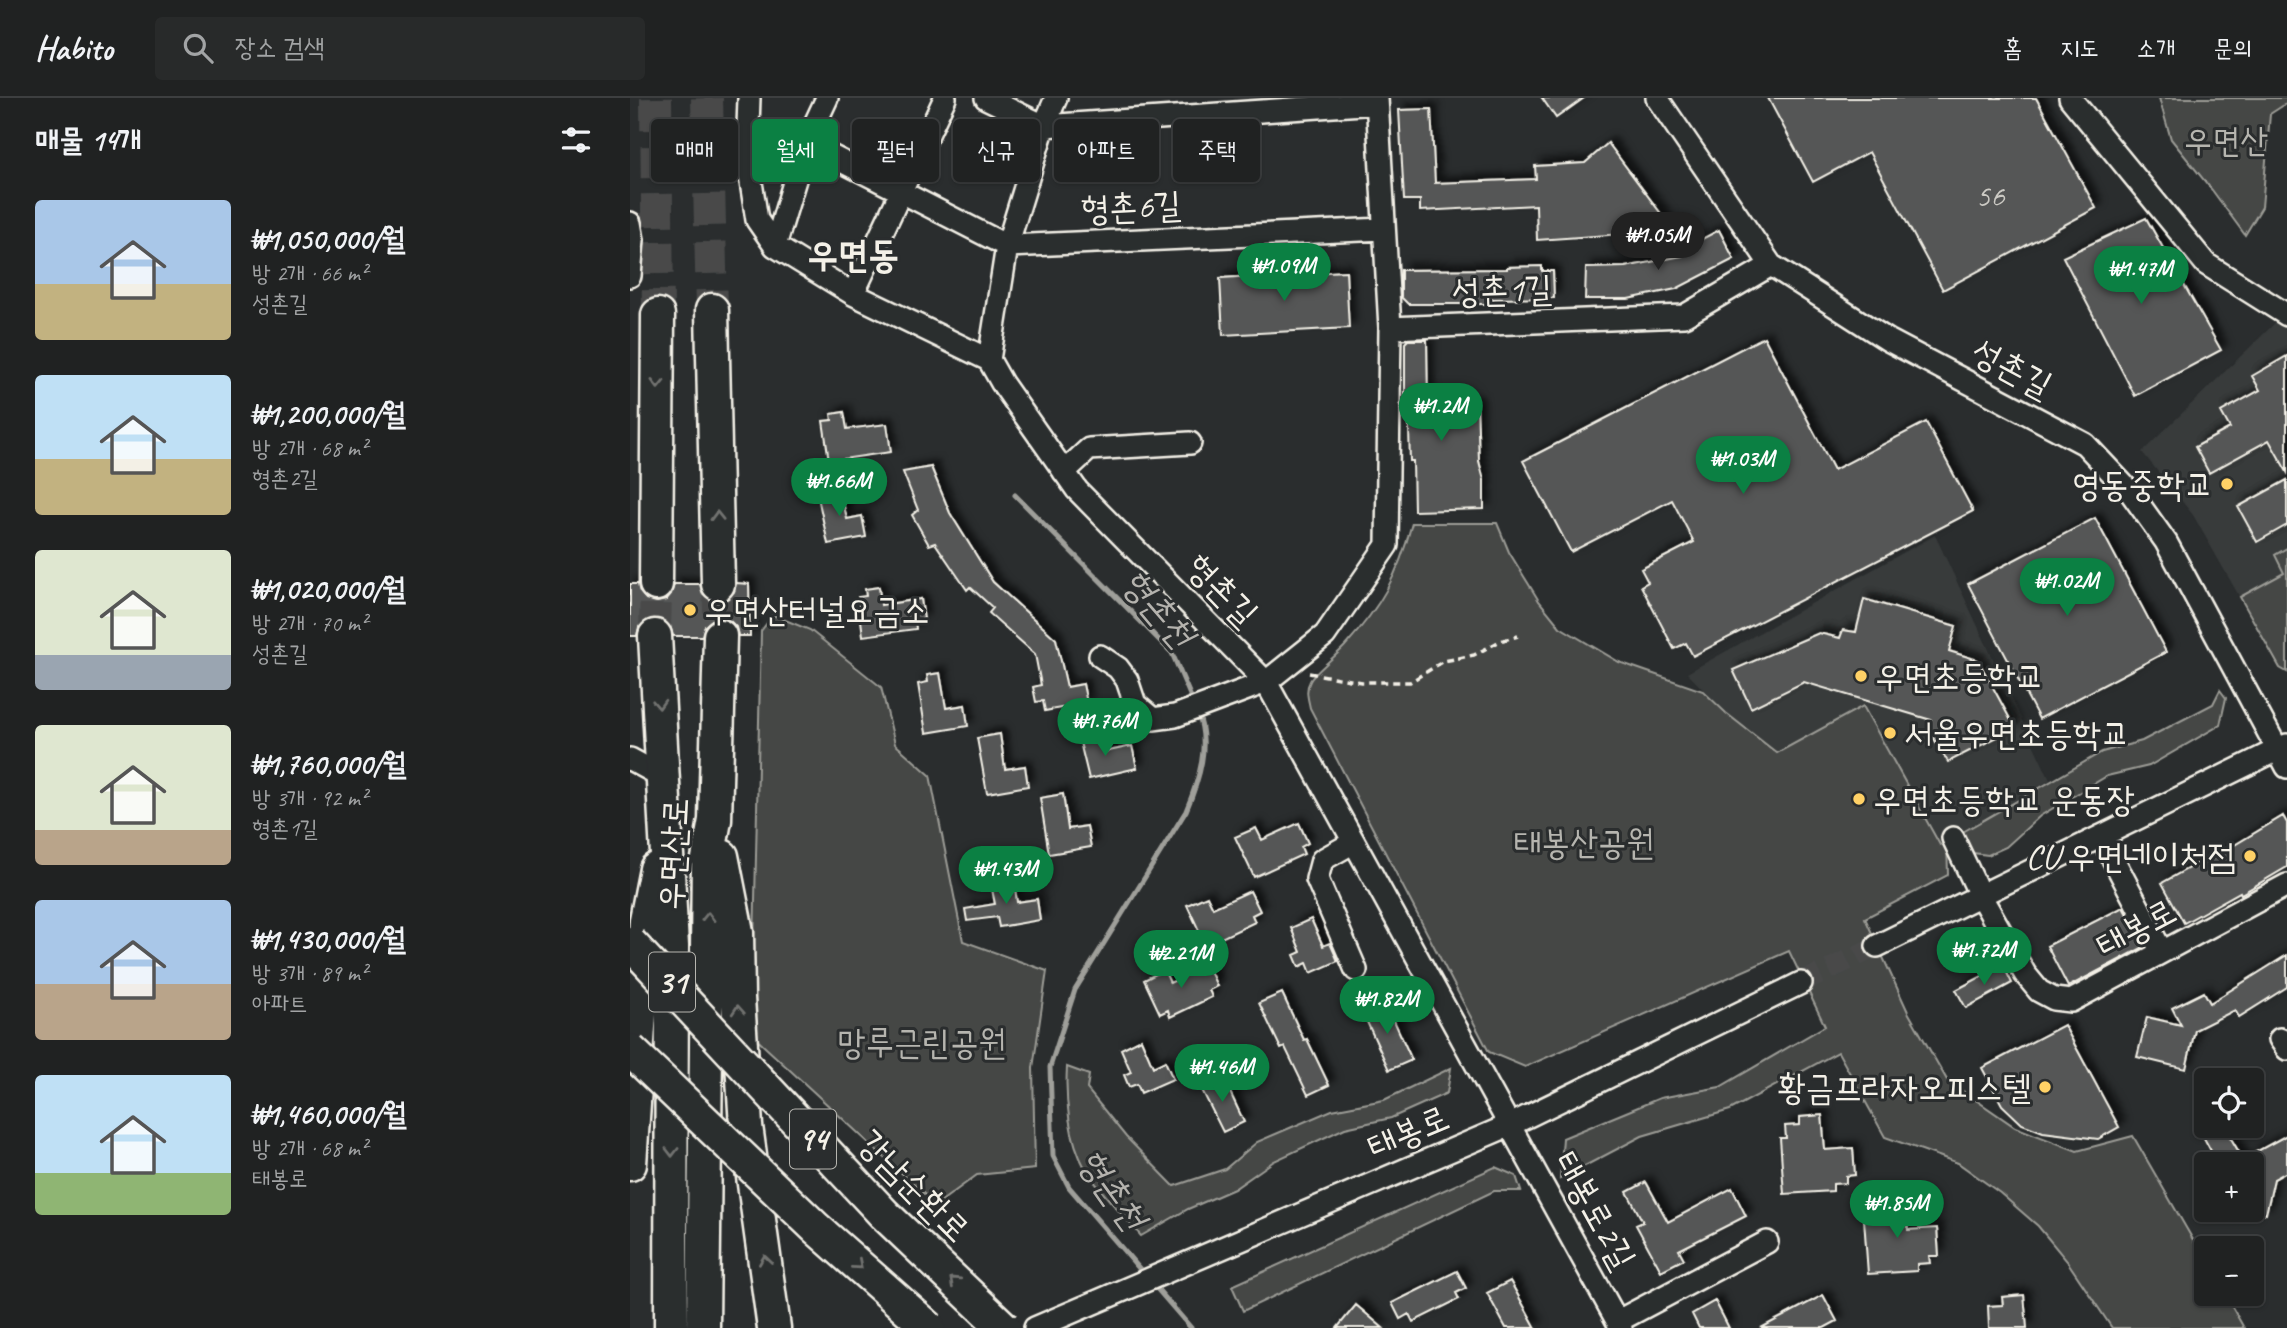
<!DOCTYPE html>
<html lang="ko">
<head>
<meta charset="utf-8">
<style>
	body { margin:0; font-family:Caveat,"Poor Story",sans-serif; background:#282a2a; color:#f1f3f6; height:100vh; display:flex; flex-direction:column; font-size:26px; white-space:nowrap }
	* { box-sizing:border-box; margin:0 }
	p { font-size:23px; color:#a2a4a5 }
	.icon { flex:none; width:38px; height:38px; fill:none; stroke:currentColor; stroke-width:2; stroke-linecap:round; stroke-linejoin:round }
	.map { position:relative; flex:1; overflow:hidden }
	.panel { display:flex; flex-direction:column; background:#202222; width:630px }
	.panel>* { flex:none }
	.banner { position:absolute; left:21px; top:21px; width:665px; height:63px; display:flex; gap:14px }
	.fabs { position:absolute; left:1564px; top:970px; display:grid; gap:14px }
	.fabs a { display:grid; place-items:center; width:70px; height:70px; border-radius:7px; background:#202222; box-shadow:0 2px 5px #0004,0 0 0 2px #3d3f40; font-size:35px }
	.price { position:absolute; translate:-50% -60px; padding:0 16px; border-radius:24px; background:#0b8043; color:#fff; font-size:23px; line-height:46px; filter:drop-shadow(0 2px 4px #0008) }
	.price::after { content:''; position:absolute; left:50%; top:42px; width:21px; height:16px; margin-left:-10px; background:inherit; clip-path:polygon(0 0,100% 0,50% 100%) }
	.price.active { background:#222; color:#fff }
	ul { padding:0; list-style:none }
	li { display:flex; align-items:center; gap:21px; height:175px; padding:0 35px }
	li span { display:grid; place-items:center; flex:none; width:196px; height:140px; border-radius:7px; color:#555 }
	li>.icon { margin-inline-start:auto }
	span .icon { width:84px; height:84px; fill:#fffc; stroke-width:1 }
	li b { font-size:30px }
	h2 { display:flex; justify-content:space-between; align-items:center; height:84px; padding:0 35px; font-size:30px }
	.tag { padding:0 24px; border-radius:7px; background:#202222; box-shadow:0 2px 5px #0004,0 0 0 2px #3d3f40; font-size:24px; line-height:63px }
	.tag.active { background:#0b8043; color:#fff }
	header { display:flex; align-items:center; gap:42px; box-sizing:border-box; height:98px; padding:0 35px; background:#202222; border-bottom:2px solid #3d3f40 }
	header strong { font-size:33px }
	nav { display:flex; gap:38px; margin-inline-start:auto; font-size:24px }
	.search { width:490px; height:63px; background:#282a2a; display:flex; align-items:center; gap:18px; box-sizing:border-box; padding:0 24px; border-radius:7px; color:#a2a4a5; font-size:26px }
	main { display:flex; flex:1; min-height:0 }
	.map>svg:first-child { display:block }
	.built { fill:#373a3a }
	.green { fill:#444645; stroke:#9c9c96; stroke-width:2 }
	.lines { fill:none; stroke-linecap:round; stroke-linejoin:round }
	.stream { stroke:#9f9f9a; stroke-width:5 }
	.building { fill:#555756; stroke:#f4f1e8; stroke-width:2; filter:url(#shadow) }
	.minor-tunnel { stroke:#484a4a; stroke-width:21; stroke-dasharray:21 10; stroke-linecap:butt }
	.highway-tunnel { stroke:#484a4a; stroke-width:32; stroke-dasharray:32 16; stroke-linecap:butt }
	.minor-casing { stroke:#f4f1e8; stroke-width:26 }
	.highway-casing { stroke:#f4f1e8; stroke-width:37 }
	.path { stroke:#f4f1e8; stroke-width:3.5; stroke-dasharray:7 5; stroke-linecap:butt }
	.minor { stroke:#2a2d2e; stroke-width:21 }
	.highway { stroke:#2a2d2e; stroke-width:32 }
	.highway-bridge-casing { stroke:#f4f1e8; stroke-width:37; stroke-linecap:butt }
	.highway-bridge { stroke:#2a2d2e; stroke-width:32 }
	.oneway { stroke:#71726f }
	.poi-dot { fill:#ffd166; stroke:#2a2d2e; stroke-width:2.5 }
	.labels { text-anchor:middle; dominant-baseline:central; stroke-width:6; stroke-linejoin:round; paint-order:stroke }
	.number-label { font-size:32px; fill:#cccac4 }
	.shield { fill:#2a2d2e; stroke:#b7b6b0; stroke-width:2 }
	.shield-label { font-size:33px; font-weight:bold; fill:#f4f1e8 }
	.park-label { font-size:35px; fill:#b6b5af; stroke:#2a2d2e }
	.street-label { font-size:35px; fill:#f4f1e8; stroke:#2a2d2e }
	.poi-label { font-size:35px; fill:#f4f1e8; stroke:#2a2d2e; text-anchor:start }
	.water-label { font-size:37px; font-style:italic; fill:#b5b3ae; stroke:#2a2d2e }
	.quarter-label { font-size:38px; font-weight:bold; fill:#f4f1e8; stroke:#2a2d2e }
</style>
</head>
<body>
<header>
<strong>Habito</strong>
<div class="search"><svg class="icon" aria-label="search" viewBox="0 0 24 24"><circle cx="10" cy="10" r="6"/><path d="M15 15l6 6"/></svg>장소 검색</div>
<nav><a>홈</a><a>지도</a><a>소개</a><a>문의</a></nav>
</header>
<main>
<section class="panel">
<h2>매물 14개<svg class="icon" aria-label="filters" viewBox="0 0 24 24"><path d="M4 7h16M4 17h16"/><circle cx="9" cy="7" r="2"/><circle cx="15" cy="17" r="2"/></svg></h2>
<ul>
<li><span style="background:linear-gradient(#a9c7e8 60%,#c2b280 0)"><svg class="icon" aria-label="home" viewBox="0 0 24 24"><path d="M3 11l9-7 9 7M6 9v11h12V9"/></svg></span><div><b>₩1,050,000/월</b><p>방 2개 · 66 m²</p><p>성촌길</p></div></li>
<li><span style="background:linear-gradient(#bfe0f5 60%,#c2b280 0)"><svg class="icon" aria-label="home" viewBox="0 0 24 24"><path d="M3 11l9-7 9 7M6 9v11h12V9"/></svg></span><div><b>₩1,200,000/월</b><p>방 2개 · 68 m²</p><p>형촌2길</p></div></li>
<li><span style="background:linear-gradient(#dfe7d0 75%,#9aa5b1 0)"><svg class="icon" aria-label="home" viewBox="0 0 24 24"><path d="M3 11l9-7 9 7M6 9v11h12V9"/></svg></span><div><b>₩1,020,000/월</b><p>방 2개 · 70 m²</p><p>성촌길</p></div></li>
<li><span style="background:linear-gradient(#dfe7d0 75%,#b9a48a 0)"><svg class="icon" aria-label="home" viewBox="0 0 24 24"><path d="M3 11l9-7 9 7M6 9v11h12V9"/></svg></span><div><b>₩1,760,000/월</b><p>방 3개 · 92 m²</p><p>형촌1길</p></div></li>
<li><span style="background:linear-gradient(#a9c7e8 60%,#b9a48a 0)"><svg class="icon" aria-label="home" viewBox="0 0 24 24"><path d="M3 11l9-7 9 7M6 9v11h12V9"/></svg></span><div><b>₩1,430,000/월</b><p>방 3개 · 89 m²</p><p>아파트</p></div></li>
<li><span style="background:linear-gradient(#bfe0f5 70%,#8fb573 0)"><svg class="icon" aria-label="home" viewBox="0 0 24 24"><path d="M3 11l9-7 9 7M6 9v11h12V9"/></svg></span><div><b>₩1,460,000/월</b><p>방 2개 · 68 m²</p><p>태봉로</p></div></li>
</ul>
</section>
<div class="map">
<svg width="1657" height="1230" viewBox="0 0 1657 1230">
	<defs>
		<filter id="shadow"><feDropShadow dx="6" dy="-6" stdDeviation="3.5" flood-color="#0009"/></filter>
	</defs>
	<rect width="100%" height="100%" fill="#2a2d2e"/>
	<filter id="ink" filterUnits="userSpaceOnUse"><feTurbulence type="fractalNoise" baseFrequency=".0143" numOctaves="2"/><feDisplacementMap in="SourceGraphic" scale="14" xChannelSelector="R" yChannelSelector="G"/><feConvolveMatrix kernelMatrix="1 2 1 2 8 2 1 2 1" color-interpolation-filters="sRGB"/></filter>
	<g filter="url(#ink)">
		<path class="built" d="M1647,223L1657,230V567L1650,570L1563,417L1512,354Z
			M1305,437L1420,682L1223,796L1147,655L1096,615L1057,575Z"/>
		<path class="green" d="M1529,0H1657V5L1640,16L1632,109L1615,137L1582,92L1541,41Z
			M782,425H867L879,454L909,503L930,529L989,564L1073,593L1096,615L1147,655L1233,608L1310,747L1317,744L1318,777L1235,820L1278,914L1317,982L1385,1029L1447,1053L1503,1038L1577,1166V1195H1594L1614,1230H1482L1437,1163L1408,1128L1370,1095L1328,1065L1255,1039L1208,954L1100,1012L1012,1038L930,1081L933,1040L1030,1000L1090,989L1195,928L1159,853L895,969L859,954L680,610C678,600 675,592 680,583C683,576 707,557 715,548C751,508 768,478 782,425Z
			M1657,450V574L1650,570L1610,499L1654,475L1645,457Z
			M143,517L180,532L251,589L265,646L300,677L333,843L417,873L403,970L405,1071L347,1077L306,1107L122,937L131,533Z
			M1590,592L1596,600L1590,627L1519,668L1477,678L1410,718L1376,749L1358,757L1343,755L1331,735L1472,654L1512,643L1583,606Z
			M437,969L459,977L457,991L496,1039L544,1088L595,1071L627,1044L702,1012L754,1002L821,970L817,995L761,1020L715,1030L644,1063L604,1091L558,1111L511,1138C495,1119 466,1090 455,1070C439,1041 435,1002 437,969Z
			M865,1069L886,1078L891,1093H864L613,1213L602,1188Z"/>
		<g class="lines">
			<path class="stream" d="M385,397L542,555L563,604
				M514,1176L439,1089L423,1058L420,969L445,892L556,713C569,682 581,646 567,613
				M523,1186L561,1230"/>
		</g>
		<path class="building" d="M912,0H954L926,20Z
			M1138,0H1406L1466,110L1313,192L1239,54L1183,84Z
			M801,11L805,85L906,81L905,68L955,65L978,45L1035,121L1033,129L1022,134L907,142L906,107L790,113V102H774L769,12Z
			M1516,120L1591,252L1505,298L1433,159Z
			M1089,132L1104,161L1046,191L998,201H955L956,170L995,169L1052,158L1049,153Z
			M912,168V173H923L924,200L863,201V206H778L771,199V172L877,171V169Z
			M716,173L719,230L593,237L590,180Z
			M1134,239L1204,372L1296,324L1343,413L1063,558L1056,545L1044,551L1011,488L1018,484L1011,471L1064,444L1042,402L941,454L893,363Z
			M778,242H797L798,306L847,305L849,363L854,382V411L784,413L783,363H780L778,301H775V245Z
			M1657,258V374L1639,342L1579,375L1565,349L1600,330L1591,314L1630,292L1622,278Z
			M214,314L217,331L257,326L261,354L199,363L193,323L202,322L201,316Z
			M301,369L320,415L363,484L426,541L437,589L453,586L457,605L415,613L413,603L406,604L403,589L411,587L405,556L359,515L363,510L340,489L337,492L305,445L299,447L282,417L288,412L273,374Z
			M1657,382V427L1627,444L1608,409Z
			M209,387L217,421L232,418L236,439L198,446L188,399L198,397L196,389Z
			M1465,420L1536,554L1409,621L1338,486Z
			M106,485L119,486L120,538H108L106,529L100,523L90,520L82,522L75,528L72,538H43L40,527L33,521L25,520L14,523L9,529L7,538H0V486H8L10,494L16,501L27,504L36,502L41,496L44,486H70L73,496L79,502L88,504L98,501L104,494Z
			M249,489L251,507L291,501L294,521L285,522L286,531L233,538L228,499L236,498L235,491Z
			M1234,501L1326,528L1319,553L1348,562L1385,630L1318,664L1298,631L1301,622L1174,584L1121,610L1103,572L1189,535L1210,540L1213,532L1226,534Z
			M310,575L316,610L335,607L338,628L296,635L288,586L298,584L297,577Z
			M370,636L375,671L395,668L398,688L357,695L347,640Z
			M470,636L474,654L502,648L507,670L459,681L449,640Z
			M433,696L438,731L457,728L461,749L419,756L410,700Z
			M1653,718L1657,725V769L1611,796L1610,794L1554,825L1532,785L1566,766L1568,769Z
			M669,725L678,745L671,749L674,756L624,779L605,739L626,730L632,742Z
			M383,777L387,804L407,801L410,822L369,829L367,819L337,823L335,811L365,806L360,781Z
			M620,793L630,813L622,817L625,824L583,844L580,837L573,841L557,807L577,798L583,810Z
			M1493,809L1514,849L1438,889L1417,848Z
			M681,821L693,848L700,845L708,863L681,875L677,865L669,869L664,857L671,854L661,830Z
			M1657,857V889L1609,919L1605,912L1565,932L1556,971L1507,959L1517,919L1551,927L1542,910L1574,894L1580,905Z
			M577,867L587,888L579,892L582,899L540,919L538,912L530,916L514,882L534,872L540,885Z
			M1373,867L1382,885L1336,910L1326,892Z
			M652,895L674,942L677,941L699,987L678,997L655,949L651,951L629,905Z
			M755,903L782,962L759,972L732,913Z
			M1434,927L1489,1029L1468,1041L1413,1034L1392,1026L1372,1007L1352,970Z
			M511,941L523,969L535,963L543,981L511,995L507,986L499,989L494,977L501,974L491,951Z
			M592,977L614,1024L593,1034L570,988Z
			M1192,1017L1195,1052L1223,1050L1225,1077L1216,1078V1085L1203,1086V1093L1154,1096L1150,1040H1156L1155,1028L1170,1027V1019Z
			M1567,1027H1593L1616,1066H1588Z
			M1657,1037V1074L1644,1081L1636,1116L1622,1112V1056Z
			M1016,1084L1038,1124L1102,1090L1116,1118L1049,1152L1054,1161L1031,1173L1006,1127L1013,1124L997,1094Z
			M1276,1098L1278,1132L1307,1130L1309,1158H1299L1300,1165L1287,1166V1173L1238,1176L1234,1121L1240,1120L1239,1109L1254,1108L1253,1099Z
			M827,1173L836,1190L826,1195L829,1201L783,1224L779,1216L770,1221L762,1205Z
			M880,1183L906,1230H876L857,1195Z
			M1193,1197L1207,1223L1194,1230H1131Z
			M1394,1197L1397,1230H1359L1358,1208L1373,1207L1372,1199Z
			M1085,1203L1099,1230H1069L1062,1216Z
			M726,1207L753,1230H707Z"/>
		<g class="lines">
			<path class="minor-tunnel" d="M1171,885L1247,848"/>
			<path class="highway-tunnel" d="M26,0L28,217
				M77,0L82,212
				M88,486L90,538
				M25,538L26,486"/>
			<g class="minor-casing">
				<path id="minor" d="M119,0L117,59L127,122L145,148
					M197,0L176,45L377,148L754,131
					M356,0L414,28L747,5
					M426,0L414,28L377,148L359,262L372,285L447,392L636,584L991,1230
					M1027,0L1141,167L1258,242L1455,346L1501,395L1536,444L1657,669
					M1440,0L1576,166L1657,217
					M176,45L145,148L223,196L359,262
					M0,125L3,142L0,178
					M223,196L315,0
					M760,230L1054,218L1141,167
					M434,374L459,351L560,345
					M470,558L488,570L497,582L505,606L523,621L545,618L636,584L695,537L757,447L760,230L747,0
					M0,661L33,679
					M1471,738L1532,854
					M1323,740L1350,797L1395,876L1409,893L1424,901L1441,903L1657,787
					M724,744L692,762L687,781L726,872
					M1247,848L1657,647
					M1650,941L1657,951
					M988,1223L1137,1144
					M405,1230L880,1027L1171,885"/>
			</g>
			<g class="highway-casing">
				<path id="highway" d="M82,212L88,486
					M26,486L28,217
					M25,538L42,848L41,1230
					M92,758L107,834L108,900L116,1028L144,1230
					M0,1066L16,822L26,771
					M73,1230L78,761L85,722L90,538"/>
			</g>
			<path class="path" d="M679,575L732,584H780L814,563L844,557L870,543L888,538"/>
			<use href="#minor" class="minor"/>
			<use href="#highway" class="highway"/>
			<g class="highway-bridge-casing">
				<path id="highway-bridge" d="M0,845L254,1116L374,1230
					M0,952L186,1130L299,1230"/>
			</g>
			<use href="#highway-bridge" class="highway-bridge"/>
		</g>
		<defs><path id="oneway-chevron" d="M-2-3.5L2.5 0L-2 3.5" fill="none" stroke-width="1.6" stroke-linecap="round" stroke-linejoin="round" transform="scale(1.75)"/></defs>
		<g class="oneway">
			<use href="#oneway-chevron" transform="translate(28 286) rotate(91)"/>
			<use href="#oneway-chevron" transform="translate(87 418) rotate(-91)"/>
			<use href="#oneway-chevron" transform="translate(29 606) rotate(87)"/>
			<use href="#oneway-chevron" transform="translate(78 819) rotate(-89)"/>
			<use href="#oneway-chevron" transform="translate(108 912) rotate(-94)"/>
			<use href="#oneway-chevron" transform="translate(42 1054) rotate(90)"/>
			<use href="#oneway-chevron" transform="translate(135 1162) rotate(-98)"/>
			<use href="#oneway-chevron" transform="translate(228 1167) rotate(41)"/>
			<use href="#oneway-chevron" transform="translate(324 1183) rotate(-137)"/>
		</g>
	</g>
	<g class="poi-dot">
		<circle cx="1597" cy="386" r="7"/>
		<circle cx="60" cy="512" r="7"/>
		<circle cx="1231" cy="578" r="7"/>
		<circle cx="1260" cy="635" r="7"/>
		<circle cx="1229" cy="701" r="7"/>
		<circle cx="1620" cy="758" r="7"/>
		<circle cx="1415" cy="989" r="7"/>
	</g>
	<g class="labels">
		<g class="number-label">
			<text x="1360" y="97">56</text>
		</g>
		<g class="shield">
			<rect x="19" y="854.5" width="46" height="59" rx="5"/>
			<rect x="160" y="1011.5" width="46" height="59" rx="5"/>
		</g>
		<g class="shield-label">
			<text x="42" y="884">31</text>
			<text x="183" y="1041">94</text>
		</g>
		<g class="park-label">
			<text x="1596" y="42">우면산</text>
			<text x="954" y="744">태봉산공원</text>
			<text x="292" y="944">망루근린공원</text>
		</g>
		<g class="street-label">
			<text transform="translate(501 109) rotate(-3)">형촌6길</text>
			<text transform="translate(872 192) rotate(-2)">성촌1길</text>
			<text transform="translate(1382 270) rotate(28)">성촌길</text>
			<text transform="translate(592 492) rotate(45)">형촌길</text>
			<text transform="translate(43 756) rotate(-87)">우면산로</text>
			<text transform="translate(1506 830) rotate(-28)">태봉로</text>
			<text transform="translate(778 1034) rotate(-23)">태봉로</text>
			<text transform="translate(284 1088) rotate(45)">강남순환로</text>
			<text transform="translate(965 1112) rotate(61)">태봉로2길</text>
		</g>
		<g class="poi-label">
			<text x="1583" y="386" text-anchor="end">영동중학교</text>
			<text x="74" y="512">우면산터널요금소</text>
			<text x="1245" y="578">우면초등학교</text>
			<text x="1274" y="635">서울우면초등학교</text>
			<text x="1243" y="701">우면초등학교 운동장</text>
			<text x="1606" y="758" text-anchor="end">CU 우면네이처점</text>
			<text x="1401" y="989" text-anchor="end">황금프라자오피스텔</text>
		</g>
		<g class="water-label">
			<text transform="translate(528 510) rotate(49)">형촌천</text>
			<text transform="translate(482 1091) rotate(54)">형촌천</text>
		</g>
		<g class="quarter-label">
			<text x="223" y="156">우면동</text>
		</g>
	</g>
</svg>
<div class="fabs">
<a><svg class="icon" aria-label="locate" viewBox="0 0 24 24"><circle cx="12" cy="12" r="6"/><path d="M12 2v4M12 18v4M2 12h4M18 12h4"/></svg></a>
<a>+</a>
<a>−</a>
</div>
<b class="price active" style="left:1028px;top:174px">₩1.05M</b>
<b class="price" style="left:654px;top:205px">₩1.09M</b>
<b class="price" style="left:1511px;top:208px">₩1.47M</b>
<b class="price" style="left:811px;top:345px">₩1.2M</b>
<b class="price" style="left:1113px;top:398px">₩1.03M</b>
<b class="price" style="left:209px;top:420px">₩1.66M</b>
<b class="price" style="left:1437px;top:520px">₩1.02M</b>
<b class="price" style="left:475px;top:660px">₩1.76M</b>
<b class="price" style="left:376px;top:808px">₩1.43M</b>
<b class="price" style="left:1354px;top:889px">₩1.72M</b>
<b class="price" style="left:551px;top:892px">₩2.21M</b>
<b class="price" style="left:757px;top:938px">₩1.82M</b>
<b class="price" style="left:592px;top:1006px">₩1.46M</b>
<b class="price" style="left:1267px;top:1142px">₩1.85M</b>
<div class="banner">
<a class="tag">매매</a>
<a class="tag active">월세</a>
<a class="tag">필터</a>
<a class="tag">신규</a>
<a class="tag">아파트</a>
<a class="tag">주택</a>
</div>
</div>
</main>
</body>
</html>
